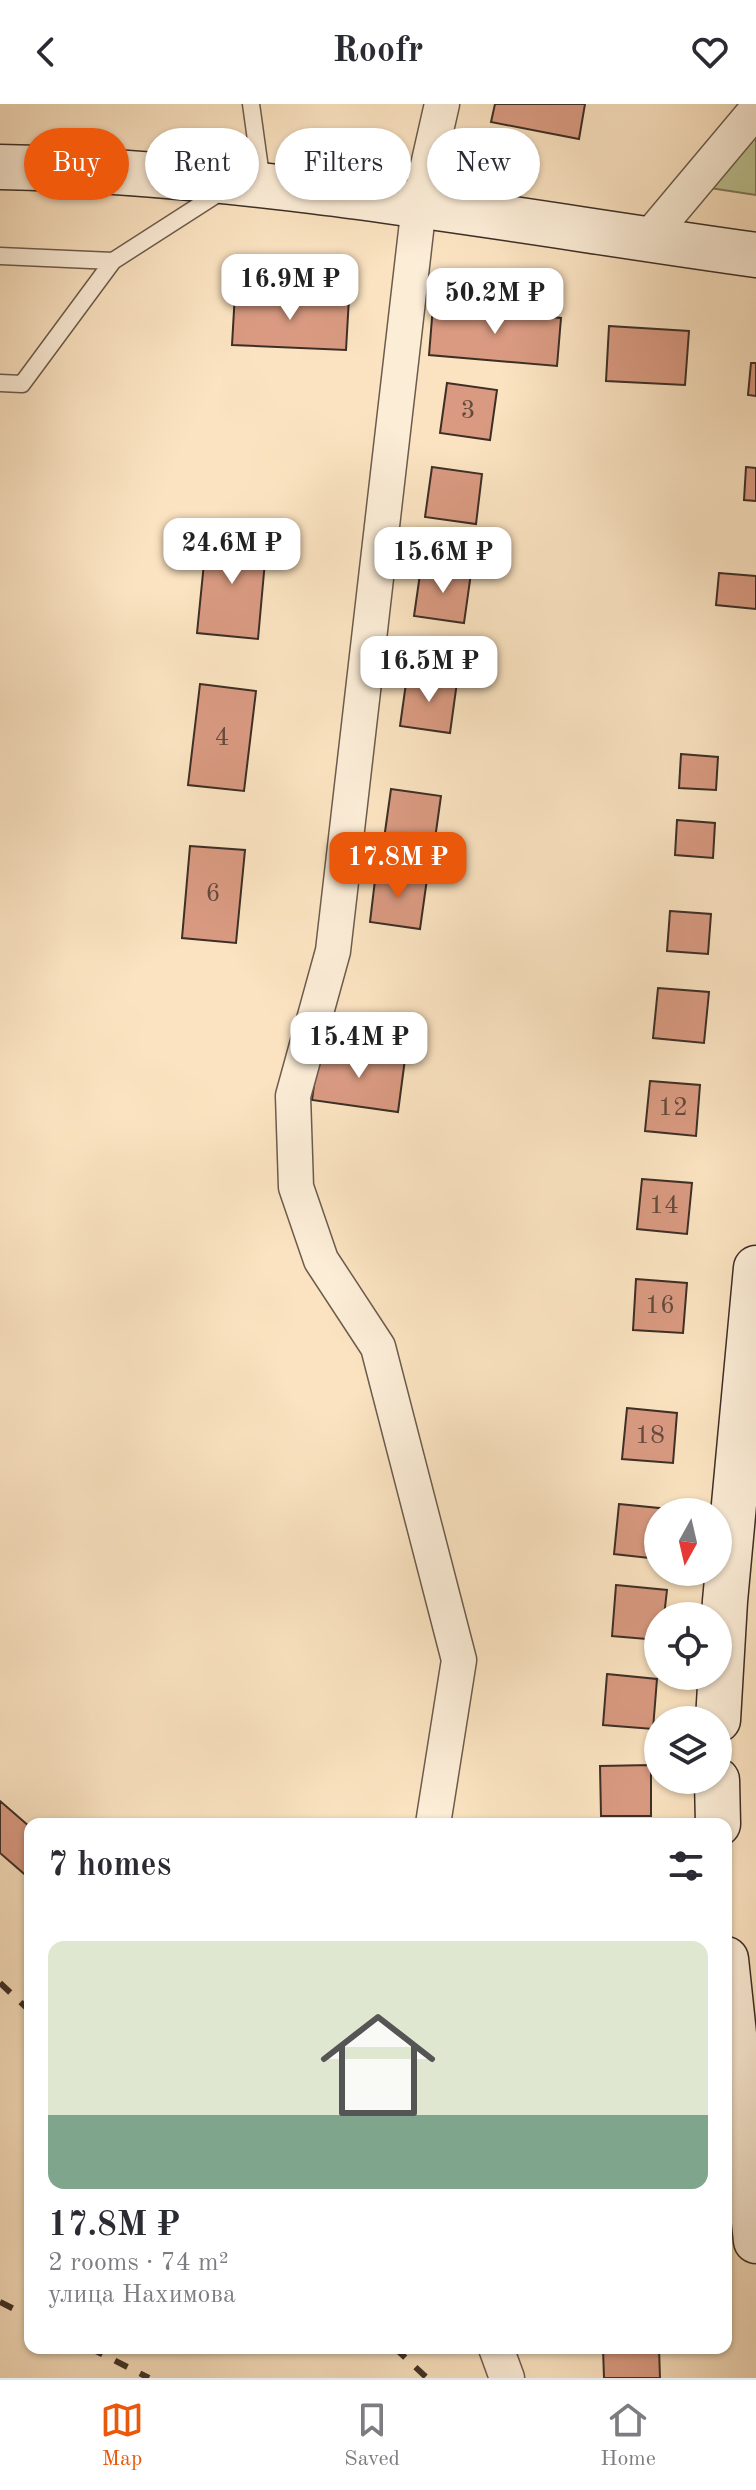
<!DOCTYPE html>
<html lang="en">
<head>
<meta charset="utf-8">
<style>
	body { margin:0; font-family:"Old Standard TT",serif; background:#f2f2f3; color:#2b2b33; height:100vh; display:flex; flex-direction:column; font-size:30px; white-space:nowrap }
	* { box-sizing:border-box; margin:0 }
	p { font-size:26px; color:#7c7c81 }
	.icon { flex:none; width:44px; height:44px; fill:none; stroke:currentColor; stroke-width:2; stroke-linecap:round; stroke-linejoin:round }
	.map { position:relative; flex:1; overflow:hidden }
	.sheet { position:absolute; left:24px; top:1714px; width:708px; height:536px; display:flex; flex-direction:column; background:#fff; border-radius:16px; box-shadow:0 2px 6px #0004 }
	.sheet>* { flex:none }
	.guide { position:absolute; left:24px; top:24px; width:708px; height:72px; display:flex; gap:16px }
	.needle { width:52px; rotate:188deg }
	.buttons { position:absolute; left:644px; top:1394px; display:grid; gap:16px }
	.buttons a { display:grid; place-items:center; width:88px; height:88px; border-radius:50%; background:#fff; box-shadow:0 2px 6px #0004; font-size:40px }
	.price { position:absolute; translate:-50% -68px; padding:0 18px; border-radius:16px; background:#fff; color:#222; font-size:26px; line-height:52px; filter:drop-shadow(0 2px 4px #0008) }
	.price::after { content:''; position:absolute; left:50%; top:48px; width:24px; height:18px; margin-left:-12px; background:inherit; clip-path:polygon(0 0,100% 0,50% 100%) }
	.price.current { background:#ea580c; color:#fff }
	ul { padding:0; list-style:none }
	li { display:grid; align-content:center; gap:16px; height:424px; padding:0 24px }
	li span { display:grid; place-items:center; height:248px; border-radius:16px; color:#555 }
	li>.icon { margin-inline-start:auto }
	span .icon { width:144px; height:144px; fill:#fffc; stroke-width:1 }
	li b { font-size:34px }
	h2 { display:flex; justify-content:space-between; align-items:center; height:96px; padding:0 24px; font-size:34px }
	.pill { padding:0 28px; border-radius:36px; background:#fff; box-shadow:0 2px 6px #0004; font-size:28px; line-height:72px }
	.pill.current { background:#ea580c; color:#fff }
	header { display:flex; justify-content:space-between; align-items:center; height:104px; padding:0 24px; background:#fff; font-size:36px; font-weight:700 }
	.menu { display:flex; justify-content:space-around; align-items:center; height:112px; border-top:2px solid #e1e1e2; background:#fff; font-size:22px; color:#7c7c81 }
	.menu a { display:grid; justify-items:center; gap:4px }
	.menu .current { color:#ea580c }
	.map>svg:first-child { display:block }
	.green { fill:#bdc493; stroke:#7d7a5c; stroke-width:2 }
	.building { fill:#d99a81; stroke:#3d2f26; stroke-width:2 }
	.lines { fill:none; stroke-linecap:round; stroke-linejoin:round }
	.service-casing { stroke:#6c5c4d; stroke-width:19 }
	.minor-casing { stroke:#6c5c4d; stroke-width:37 }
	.secondary-casing { stroke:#3d2f26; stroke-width:47 }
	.service { stroke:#fcedd7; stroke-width:16 }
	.minor { stroke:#fcedd7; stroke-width:34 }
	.secondary { stroke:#fcedd7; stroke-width:44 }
	.rail { stroke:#3d2f26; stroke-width:6; stroke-dasharray:14 14; stroke-linecap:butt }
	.labels { text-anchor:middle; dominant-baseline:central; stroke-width:6; stroke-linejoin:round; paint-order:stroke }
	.number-label { font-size:26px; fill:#644a3d }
</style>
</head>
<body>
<header><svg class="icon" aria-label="back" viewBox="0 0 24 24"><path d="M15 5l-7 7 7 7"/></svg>Roofr<svg class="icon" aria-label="heart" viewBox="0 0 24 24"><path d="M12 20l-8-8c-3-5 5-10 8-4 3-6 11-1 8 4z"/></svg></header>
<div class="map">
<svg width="756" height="2274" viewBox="0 0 756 2274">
	<rect width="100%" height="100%" fill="#fbe3c1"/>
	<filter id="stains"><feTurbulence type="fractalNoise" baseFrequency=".0025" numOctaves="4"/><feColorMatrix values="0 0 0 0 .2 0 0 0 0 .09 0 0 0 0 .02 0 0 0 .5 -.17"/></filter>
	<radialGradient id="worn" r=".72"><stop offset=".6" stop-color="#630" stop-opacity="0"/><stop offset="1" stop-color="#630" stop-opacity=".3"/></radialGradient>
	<path class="green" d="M756,28V91L710,84Z"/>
	<path class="building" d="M495,0H585L579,35L491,18Z
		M235,189L349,194L346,246L232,241Z
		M433,202L561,214L557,262L429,251Z
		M609,222L689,227L685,281L606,277Z
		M751,259H756V292L748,291Z
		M447,279L497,286L490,336L440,329Z
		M432,363L482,370L476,420L425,413Z
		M746,363L756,364V397L744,396Z
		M207,429L267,435L258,535L197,529Z
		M421,463L471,469L464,519L414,512Z
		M719,469L756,472V505L716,501Z
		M407,572L457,578L450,629L400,622Z
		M200,580L256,587L244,687L188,681Z
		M681,650L718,653L716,686L679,684Z
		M391,685L441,692L434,742L384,735Z
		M677,716L715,719L713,754L675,751Z
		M190,742L245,746L236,839L182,834Z
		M376,768L427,775L420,825L370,818Z
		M670,807L711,810L708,850L667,847Z
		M658,884L709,888L704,939L653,934Z
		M319,944L405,955L398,1008L312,996Z
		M650,977L700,981L696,1032L645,1027Z
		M642,1075L692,1079L687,1130L637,1125Z
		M636,1175L687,1179L683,1229L633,1226Z
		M627,1304L677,1309L673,1359L622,1355Z
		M619,1400L669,1405V1408H658V1455L614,1450Z
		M616,1481L667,1486L664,1512H658V1536L612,1532Z
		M607,1570L657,1575L653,1625L603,1621Z
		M651,1661V1712H601L600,1662Z
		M0,1697L30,1723V1775L0,1749Z
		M603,2244H659L660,2274H604Z"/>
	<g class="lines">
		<g class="service-casing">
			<path id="service" d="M251,0L262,79
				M0,152L113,157L222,87
				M0,279L22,280L113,157"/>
		</g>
		<g class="minor-casing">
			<path id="minor" d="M647,136L756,6
				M433,1720L459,1556L378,1243L321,1156L296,1083L293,992L333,847L419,101L442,0
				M496,2244L507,2274"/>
		</g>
		<g class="secondary-casing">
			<path id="secondary" d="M0,63C254,68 505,116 756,151
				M718,1616L725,1497L756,1164
				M717,1676L718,1720
				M726,1855L756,2137"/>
		</g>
		<use href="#service" class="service"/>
		<use href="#minor" class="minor"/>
		<use href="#secondary" class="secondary"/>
		<path class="rail" d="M0,1879L30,1907
			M0,2198L30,2213
			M90,2244L149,2274
			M395,2244L427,2274"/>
	</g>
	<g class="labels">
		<g class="number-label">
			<text x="468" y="307">3</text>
			<text x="222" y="634">4</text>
			<text x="213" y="790">6</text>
			<text x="673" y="1004">12</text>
			<text x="664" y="1102">14</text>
			<text x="660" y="1202">16</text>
			<text x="650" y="1332">18</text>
		</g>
	</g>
	<rect width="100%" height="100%" filter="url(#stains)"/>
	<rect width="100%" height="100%" fill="url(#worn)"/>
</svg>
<div class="buttons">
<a><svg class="needle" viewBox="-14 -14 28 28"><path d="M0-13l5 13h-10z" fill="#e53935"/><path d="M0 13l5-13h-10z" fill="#7c7c81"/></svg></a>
<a><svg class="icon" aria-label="locate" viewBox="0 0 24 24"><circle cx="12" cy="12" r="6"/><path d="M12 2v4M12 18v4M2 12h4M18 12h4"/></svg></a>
<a><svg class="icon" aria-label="layers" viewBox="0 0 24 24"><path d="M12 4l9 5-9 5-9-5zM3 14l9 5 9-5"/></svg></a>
</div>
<b class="price" style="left:290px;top:218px">16.9M ₽</b>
<b class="price" style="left:495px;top:232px">50.2M ₽</b>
<b class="price" style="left:232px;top:482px">24.6M ₽</b>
<b class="price" style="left:443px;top:491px">15.6M ₽</b>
<b class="price" style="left:429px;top:600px">16.5M ₽</b>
<b class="price current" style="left:398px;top:796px">17.8M ₽</b>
<b class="price" style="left:359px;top:976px">15.4M ₽</b>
<div class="guide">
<a class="pill current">Buy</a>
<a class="pill">Rent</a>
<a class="pill">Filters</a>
<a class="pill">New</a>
</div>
<section class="sheet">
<h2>7 homes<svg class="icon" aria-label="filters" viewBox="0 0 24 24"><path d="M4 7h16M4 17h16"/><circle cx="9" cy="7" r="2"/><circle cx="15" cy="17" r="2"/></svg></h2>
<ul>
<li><span style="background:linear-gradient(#dfe7d0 70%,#7fa58c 0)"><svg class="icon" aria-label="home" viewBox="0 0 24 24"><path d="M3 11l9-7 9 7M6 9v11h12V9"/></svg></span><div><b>17.8M ₽</b><p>2 rooms · 74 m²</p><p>улица Нахимова</p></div></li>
</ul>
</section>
</div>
<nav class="menu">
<a class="current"><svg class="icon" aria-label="map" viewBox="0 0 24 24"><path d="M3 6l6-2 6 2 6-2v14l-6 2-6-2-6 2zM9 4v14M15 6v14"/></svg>Map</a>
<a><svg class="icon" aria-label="saved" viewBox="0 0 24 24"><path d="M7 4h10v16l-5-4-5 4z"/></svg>Saved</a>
<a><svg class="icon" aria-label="home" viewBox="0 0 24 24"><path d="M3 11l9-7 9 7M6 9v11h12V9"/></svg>Home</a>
</nav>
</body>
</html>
